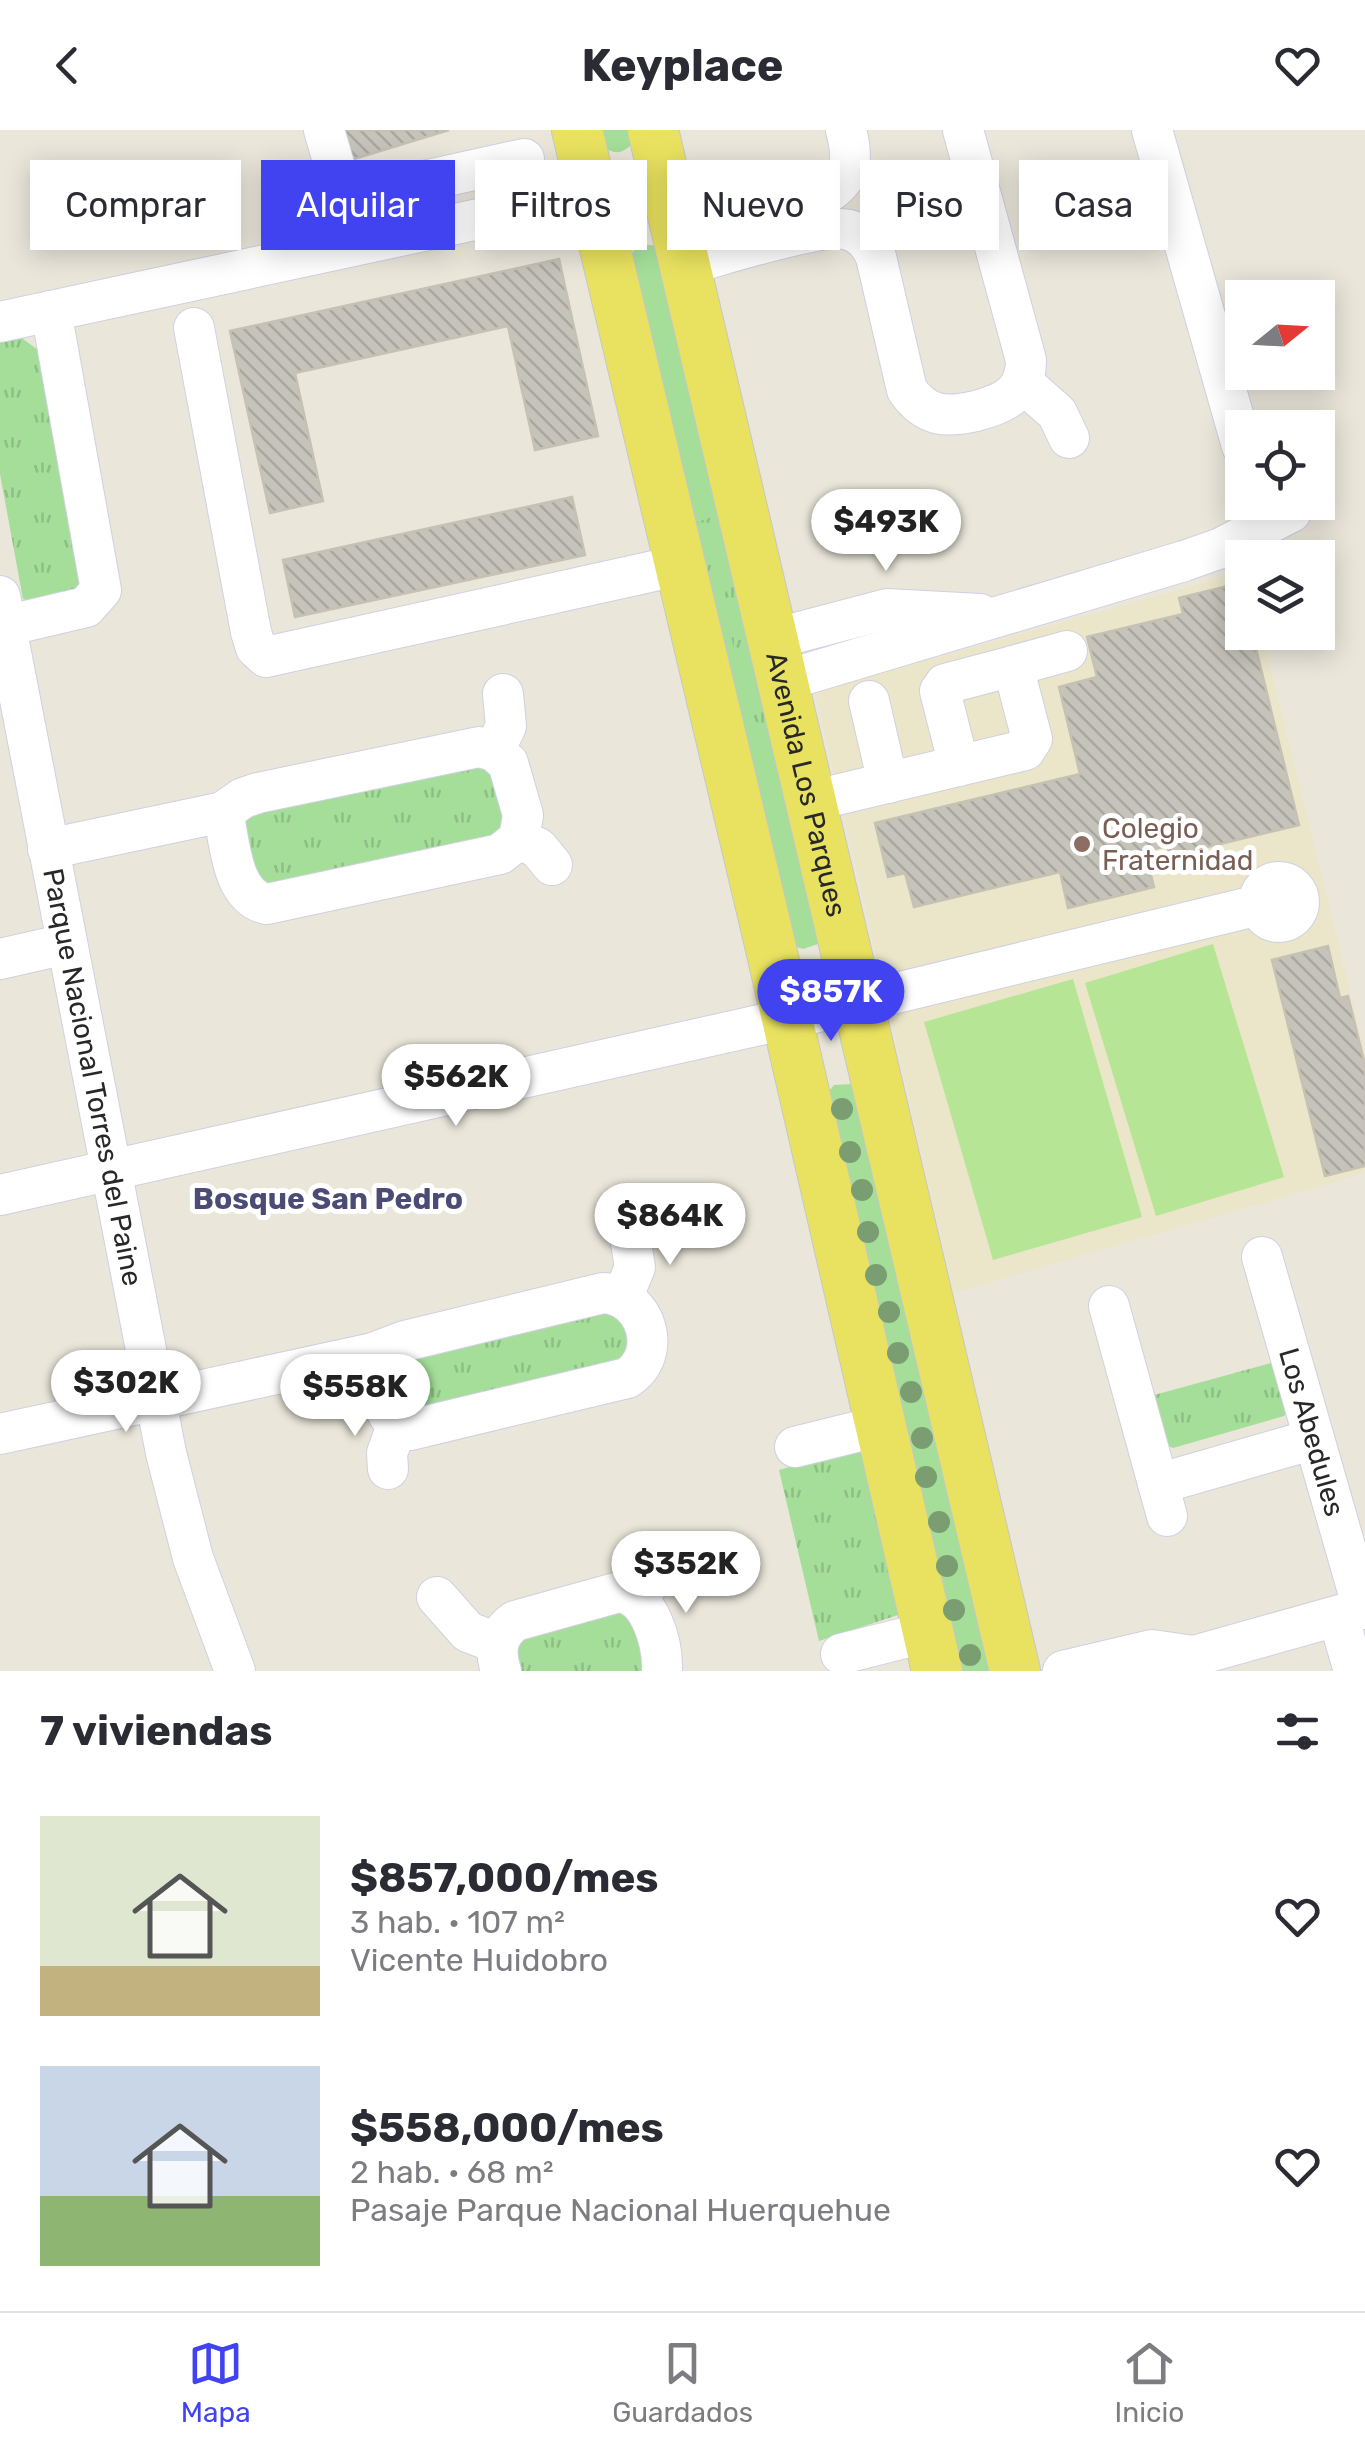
<!DOCTYPE html>
<html lang="es">
<head>
<meta charset="utf-8">
<style>
	body { margin:0; font-family:Rubik,sans-serif; background:#f7f7f7; color:#2b2b33; height:100vh; display:flex; flex-direction:column; font-size:38px; white-space:nowrap }
	* { box-sizing:border-box; margin:0 }
	p { font-size:32px; color:#7c7c81 }
	.icon { flex:none; width:55px; height:55px; fill:none; stroke:currentColor; stroke-width:2; stroke-linecap:round; stroke-linejoin:round }
	.map { position:relative; height:1541px; overflow:hidden }
	.details { display:flex; flex-direction:column; background:#fff; flex:1 }
	.details>* { flex:none }
	.hud { position:absolute; left:30px; top:30px; width:1305px; height:90px; display:flex; gap:20px }
	.needle { width:65px; rotate:72deg }
	.buttons { position:absolute; left:1225px; top:150px; display:grid; gap:20px }
	.buttons a { display:grid; place-items:center; width:110px; height:110px; border-radius:0px; background:#fff; box-shadow:0 5px 25px #0003; font-size:50px }
	.price { position:absolute; translate:-50% -85px; padding:0 22px; border-radius:35px; background:#fff; color:#222; font-size:32px; line-height:65px; filter:drop-shadow(0 2px 5px #0008) }
	.price::after { content:''; position:absolute; left:50%; top:60px; width:30px; height:22px; margin-left:-15px; background:inherit; clip-path:polygon(0 0,100% 0,50% 100%) }
	.price.on { background:#4142f0; color:#fff }
	ul { padding:0; list-style:none }
	li { display:flex; align-items:center; gap:30px; height:250px; padding:0 40px }
	li span { display:grid; place-items:center; flex:none; width:280px; height:200px; border-radius:0px; color:#555 }
	li>.icon { margin-inline-start:auto }
	span .icon { width:120px; height:120px; fill:#fffc; stroke-width:1 }
	li b { font-size:42px }
	h2 { display:flex; justify-content:space-between; align-items:center; height:120px; padding:0 40px; font-size:42px }
	.chip { padding:0 35px; border-radius:0px; background:#fff; box-shadow:0 5px 25px #0003; font-size:35px; line-height:90px }
	.chip.on { background:#4142f0; color:#fff }
	header { display:flex; justify-content:space-between; align-items:center; height:130px; padding:0 40px; background:#fff; font-size:45px; font-weight:700 }
	.menu { display:flex; justify-content:space-around; align-items:center; height:140px; border-top:2px solid #e1e1e2; background:#fff; font-size:28px; color:#7c7c81 }
	.menu a { display:grid; justify-items:center; gap:5px }
	.menu .on { color:#4142f0 }
	.map>svg:first-child { display:block }
	.education { fill:#ebe6ca }
	.grass { fill:#a4de99 }
	.park { fill:url(#park-tufts) }
	.pitch { fill:#b5e595 }
	.building { fill:url(#building-back-hatch); stroke:#c5c2b4; stroke-width:2.5 }
	.lines { fill:none; stroke-linecap:round; stroke-linejoin:round }
	.minor-casing { stroke:#d0d0e1; stroke-width:42 }
	.major-casing { stroke:#c7c7c7; stroke-width:52 }
	.minor { stroke:#fff; stroke-width:40 }
	.major { stroke:#e9e260; stroke-width:50 }
	.tree { fill:#7a9d72 }
	.education-dot { fill:#8d6e63; stroke:#fff; stroke-width:4 }
	.labels { text-anchor:middle; dominant-baseline:central; stroke-width:10; stroke-linejoin:round; paint-order:stroke }
	.street-label { font-size:28px; fill:#282828; stroke:#fff }
	.education-label { font-size:28px; fill:#785e54; stroke:#fff; text-anchor:start }
	.neighbourhood-label { font-size:30px; font-weight:bold; fill:#4b4b76; stroke:#fff }
</style>
</head>
<body>
<header><svg class="icon" aria-label="back" viewBox="0 0 24 24"><path d="M15 5l-7 7 7 7"/></svg>Keyplace<svg class="icon" aria-label="heart" viewBox="0 0 24 24"><path d="M12 20l-8-8c-3-5 5-10 8-4 3-6 11-1 8 4z"/></svg></header>
<div class="map">
<svg width="1365" height="1541" viewBox="0 0 1365 1541">
	<defs>
		<pattern id="park-tufts" width="24" height="20" patternUnits="userSpaceOnUse" patternTransform="scale(2.5)"><rect width="24" height="20" fill="#a4de99"/><path d="M3 7l-1-3M5 7V3M7 7l1-3M15 17l-1-3M17 17v-4M19 17l1-3" fill="none" stroke="#8dbe84"/></pattern>
		<pattern id="building-back-hatch" width="6" height="6" patternUnits="userSpaceOnUse" patternTransform="scale(2.5)"><rect width="6" height="6" fill="#c5c3ba"/><path d="M-1 5l2 2M0 0l6 6M5-1l2 2" fill="none" stroke="#a9a8a0"/></pattern>
	</defs>
	<rect width="100%" height="100%" fill="#eae6da"/>
	<path class="education" d="M1242,442V502L1262,503L1365,924V1043L954,1163L815,562Z"/>
	<path class="grass" d="M594,0H639V8C622,24 618,27 598,14Z
		M639,114L661,116L827,811L803,819L790,815L630,126Z
		M854,954L1001,1541H953L826,965L834,955Z"/>
	<path class="park" d="M19,206L38,220L83,448L74,463L37,474L23,469L0,344V211Z
		M716,386L724,423L708,442L697,392Z
		M743,439L785,609L750,588L722,467Z
		M488,627L514,704L258,763L237,682Z
		M597,1175L629,1187L627,1234L403,1283L389,1259L398,1222Z
		M1275,1232L1287,1281L1284,1286L1173,1318L1163,1314L1147,1267Z
		M864,1316L901,1484L819,1511L779,1340Z
		M624,1472L653,1541H510L512,1512Z"/>
	<path class="pitch" d="M1213,814L1284,1047L1156,1086L1085,853Z
		M1073,849L1142,1087L993,1130L924,892Z"/>
	<path class="building" d="M342,0H449L351,30Z
		M559,129L598,306L535,320L508,196L295,243L323,371L270,383L230,201Z
		M572,367L585,425L295,487L283,430Z
		M1240,453L1242,502H1252L1299,695L1170,726L1167,716L1145,721L1154,757L1068,778L1060,742L914,777L905,743L888,747L875,693L1080,644L1059,557L1097,547L1087,507L1183,484L1179,468Z
		M1328,816L1340,868L1348,866L1365,935V1036L1325,1046L1272,830Z"/>
	<g class="lines">
		<g class="minor-casing">
			<g id="minor">
				<path d="M324,0L340,55L356,66L524,29"/>
				<path d="M1152,0L1242,316"/>
				<path d="M676,98L829,62C853,45 853,27 846,0"/>
				<path d="M685,135C717,127 822,92 849,100C863,104 871,114 876,127L907,260C926,287 946,288 976,281C1006,273 1026,263 1026,230L963,0"/>
				<path d="M0,192L665,49"/>
				<path d="M194,198L251,502L256,518L266,527L681,435"/>
				<path d="M1023,253L1057,283L1069,308"/>
				<path id="s1" d="M0,466L166,1323L193,1428L235,1541"/>
				<path d="M5,496L86,477L101,460L51,181"/>
				<path d="M773,509L887,479L980,484"/>
				<path d="M1013,536L1067,521"/>
				<path d="M783,551L1184,431L1221,418L1291,382"/>
				<path d="M869,571L888,653"/>
				<path d="M494,621L506,596L503,564"/>
				<path d="M811,671L1025,620L1032,609L1013,536L945,554L940,561L959,636"/>
				<path d="M519,709L538,718L552,735"/>
				<path d="M48,719L223,682L243,668L258,663L479,617L494,621L508,633L523,685L519,709L500,724L267,774C231,767 230,712 223,682"/>
				<circle cx="1279" cy="772" r="20"/>
				<path d="M0,829L66,814"/>
				<path d="M0,1065L822,881L1259,775"/>
				<path id="s2" d="M1262,1127L1363,1479"/>
				<path d="M623,1166L635,1137L628,1095"/>
				<path d="M1109,1176L1167,1386"/>
				<path d="M0,1304L373,1223L405,1211L603,1163C646,1165 665,1224 627,1248L410,1300C378,1294 379,1249 373,1223"/>
				<path d="M795,1317L880,1296"/>
				<path d="M388,1339L387,1323L397,1296"/>
				<path d="M1158,1354L1314,1309"/>
				<path d="M634,1465L666,1439L716,1422"/>
				<path d="M437,1467L468,1502L497,1513"/>
				<path d="M1338,1486L1354,1541"/>
				<path d="M841,1524L928,1502"/>
				<path d="M501,1541C494,1520 497,1504 515,1491L619,1462C650,1465 663,1513 662,1541"/>
				<path d="M1063,1541L1152,1520L1194,1526"/>
				<path d="M1169,1541L1194,1526L1365,1478"/>
			</g>
		</g>
		<g class="major-casing">
			<g id="major">
				<path d="M577,0L769,810L937,1541"/>
				<path id="s3" d="M653,0L1015,1541"/>
			</g>
		</g>
		<use href="#minor" class="minor"/>
		<use href="#major" class="major"/>
	</g>
	<g class="tree">
		<circle cx="842" cy="979" r="11"/>
		<circle cx="850" cy="1022" r="11"/>
		<circle cx="862" cy="1060" r="11"/>
		<circle cx="868" cy="1102" r="11"/>
		<circle cx="876" cy="1145" r="11"/>
		<circle cx="889" cy="1182" r="11"/>
		<circle cx="898" cy="1223" r="11"/>
		<circle cx="911" cy="1262" r="11"/>
		<circle cx="922" cy="1308" r="11"/>
		<circle cx="926" cy="1347" r="11"/>
		<circle cx="939" cy="1392" r="11"/>
		<circle cx="947" cy="1436" r="11"/>
		<circle cx="954" cy="1480" r="11"/>
		<circle cx="970" cy="1525" r="11"/>
	</g>
	<circle class="education-dot" cx="1082" cy="714" r="10"/>
	<g class="labels">
		<g class="street-label">
			<text stroke="none"><textPath href="#s3" startOffset="672">Avenida Los Parques</textPath></text>
			<text stroke="none"><textPath href="#s1" startOffset="490">Parque Nacional Torres del Paine</textPath></text>
			<text stroke="none"><textPath href="#s2" startOffset="182">Los Abedules</textPath></text>
		</g>
		<g class="education-label">
			<text x="1102" y="698">Colegio<tspan x="1102" dy="32">Fraternidad</tspan></text>
		</g>
		<g class="neighbourhood-label">
			<text x="328" y="1069">Bosque San Pedro</text>
		</g>
	</g>
</svg>
<div class="buttons">
<a><svg class="needle" viewBox="-14 -14 28 28"><path d="M0-13l5 13h-10z" fill="#e53935"/><path d="M0 13l5-13h-10z" fill="#7c7c81"/></svg></a>
<a><svg class="icon" aria-label="locate" viewBox="0 0 24 24"><circle cx="12" cy="12" r="6"/><path d="M12 2v4M12 18v4M2 12h4M18 12h4"/></svg></a>
<a><svg class="icon" aria-label="layers" viewBox="0 0 24 24"><path d="M12 4l9 5-9 5-9-5zM3 14l9 5 9-5"/></svg></a>
</div>
<b class="price" style="left:886px;top:444px">$493K</b>
<b class="price on" style="left:831px;top:914px">$857K</b>
<b class="price" style="left:456px;top:999px">$562K</b>
<b class="price" style="left:670px;top:1138px">$864K</b>
<b class="price" style="left:126px;top:1305px">$302K</b>
<b class="price" style="left:355px;top:1309px">$558K</b>
<b class="price" style="left:686px;top:1486px">$352K</b>
<div class="hud">
<a class="chip">Comprar</a>
<a class="chip on">Alquilar</a>
<a class="chip">Filtros</a>
<a class="chip">Nuevo</a>
<a class="chip">Piso</a>
<a class="chip">Casa</a>
</div>
</div>
<section class="details">
<h2>7 viviendas<svg class="icon" aria-label="filters" viewBox="0 0 24 24"><path d="M4 7h16M4 17h16"/><circle cx="9" cy="7" r="2"/><circle cx="15" cy="17" r="2"/></svg></h2>
<ul>
<li><span style="background:linear-gradient(#dfe7d0 75%,#c2b280 0)"><svg class="icon" aria-label="home" viewBox="0 0 24 24"><path d="M3 11l9-7 9 7M6 9v11h12V9"/></svg></span><div><b>$857,000/mes</b><p>3 hab. · 107 m²</p><p>Vicente Huidobro</p></div><svg class="icon" aria-label="heart" viewBox="0 0 24 24"><path d="M12 20l-8-8c-3-5 5-10 8-4 3-6 11-1 8 4z"/></svg></li>
<li><span style="background:linear-gradient(#c9d6e8 65%,#8fb573 0)"><svg class="icon" aria-label="home" viewBox="0 0 24 24"><path d="M3 11l9-7 9 7M6 9v11h12V9"/></svg></span><div><b>$558,000/mes</b><p>2 hab. · 68 m²</p><p>Pasaje Parque Nacional Huerquehue</p></div><svg class="icon" aria-label="heart" viewBox="0 0 24 24"><path d="M12 20l-8-8c-3-5 5-10 8-4 3-6 11-1 8 4z"/></svg></li>
</ul>
</section>
<nav class="menu">
<a class="on"><svg class="icon" aria-label="map" viewBox="0 0 24 24"><path d="M3 6l6-2 6 2 6-2v14l-6 2-6-2-6 2zM9 4v14M15 6v14"/></svg>Mapa</a>
<a><svg class="icon" aria-label="saved" viewBox="0 0 24 24"><path d="M7 4h10v16l-5-4-5 4z"/></svg>Guardados</a>
<a><svg class="icon" aria-label="home" viewBox="0 0 24 24"><path d="M3 11l9-7 9 7M6 9v11h12V9"/></svg>Inicio</a>
</nav>
</body>
</html>
